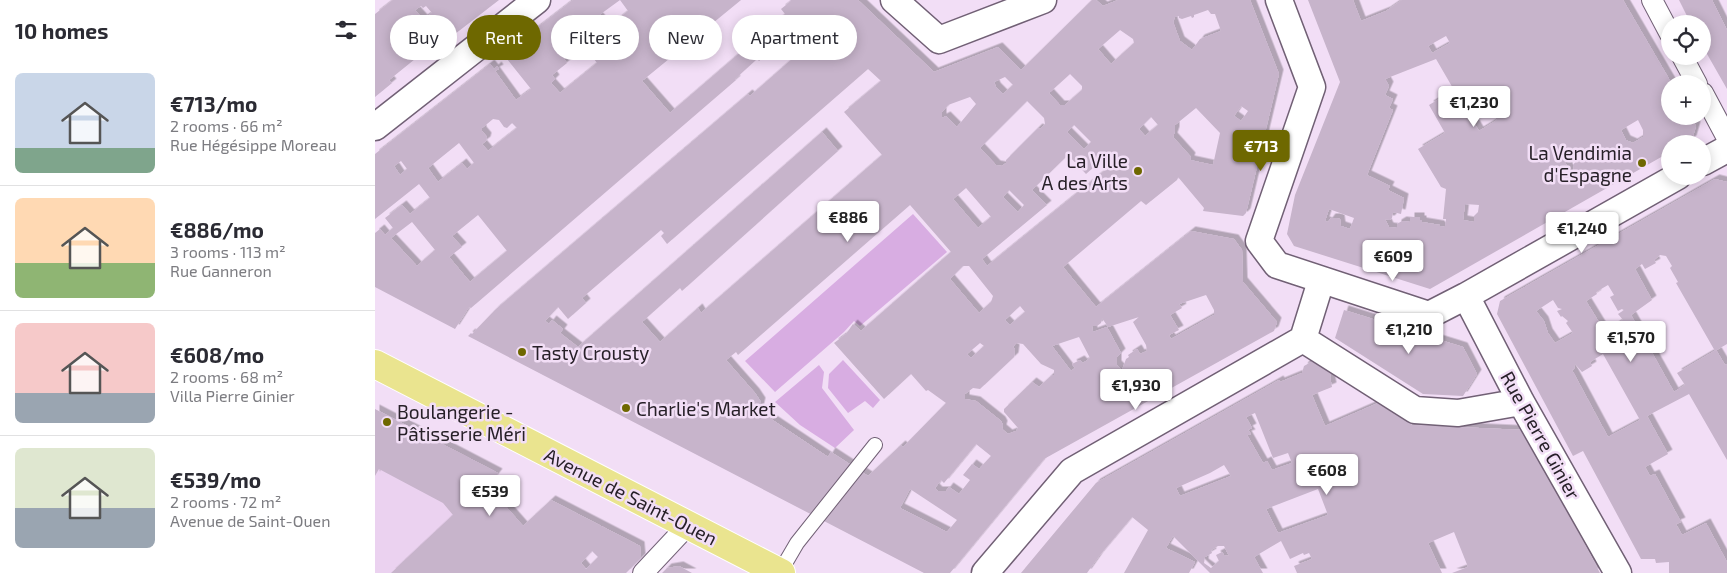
<!DOCTYPE html>
<html lang="en">
<head>
<meta charset="utf-8">
<style>
	body { margin:0; font-family:"Exo 2",sans-serif; background:#f7f7f7; color:#2b2b33; height:100vh; display:flex; flex-direction:column; font-size:19px; white-space:nowrap }
	* { box-sizing:border-box; margin:0 }
	p { font-size:16px; color:#7c7c81 }
	.icon { flex:none; width:28px; height:28px; fill:none; stroke:currentColor; stroke-width:2; stroke-linecap:round; stroke-linejoin:round }
	.map { position:relative; flex:1; overflow:hidden }
	.drawer { display:flex; flex-direction:column; background:#fff; width:375px }
	.drawer>* { flex:none }
	.banner { position:absolute; left:15px; top:15px; width:475px; height:45px; display:flex; gap:10px }
	.buttons { position:absolute; left:1286px; top:15px; display:grid; gap:10px }
	.buttons a { display:grid; place-items:center; width:50px; height:50px; border-radius:50%; background:#fff; box-shadow:0 2px 12px #0003; font-size:25px }
	.price { position:absolute; translate:-50% -42px; padding:0 11px; border-radius:5px; background:#fff; color:#222; font-size:16px; line-height:32px; filter:drop-shadow(0 1px 2px #0008) }
	.price::after { content:''; position:absolute; left:50%; top:30px; width:15px; height:11px; margin-left:-8px; background:inherit; clip-path:polygon(0 0,100% 0,50% 100%) }
	.price.active { background:#6e6800; color:#fff }
	ul { padding:0; list-style:none }
	li { display:flex; align-items:center; gap:15px; height:125px; padding:0 15px }
	li+li { border-top:1px solid #e1e1e2 }
	li span { display:grid; place-items:center; flex:none; width:140px; height:100px; border-radius:8px; color:#555 }
	li>.icon { margin-inline-start:auto }
	span .icon { width:60px; height:60px; fill:#fffc; stroke-width:1 }
	li b { font-size:21px }
	h2 { display:flex; justify-content:space-between; align-items:center; height:60px; padding:0 15px; font-size:21px }
	.chip { padding:0 18px; border-radius:22px; background:#fff; box-shadow:0 2px 12px #0003; font-size:18px; line-height:45px }
	.chip.active { background:#6e6800; color:#fff }
	main { display:flex; flex:1; min-height:0 }
	.map>svg:first-child { display:block }
	.built { fill:#ebd2f0 }
	.green { fill:#d8ade2 }
	.building { fill:#c7b4cb; fill-rule:evenodd; filter:url(#shadow) }
	.lines { fill:none; stroke-linecap:round; stroke-linejoin:round }
	.service-casing { stroke:#716075; stroke-width:16 }
	.pedestrian-casing { stroke:#716075; stroke-width:22 }
	.minor-casing { stroke:#716075; stroke-width:29 }
	.primary-casing { stroke:#fff; stroke-width:30 }
	.service { stroke:#fff; stroke-width:14 }
	.pedestrian { stroke:#fff; stroke-width:20 }
	.minor { stroke:#fff; stroke-width:26 }
	.primary { stroke:#eae48f; stroke-width:28 }
	.poi-dot { fill:#6e6800; stroke:#f2def6; stroke-width:2 }
	.labels { text-anchor:middle; dominant-baseline:central; stroke-width:5; stroke-linejoin:round; paint-order:stroke }
	.poi-label { font-size:19px; fill:#272028; stroke:#f2def6; text-anchor:start }
	.street-label { font-size:19px; fill:#272028; stroke:#f2def6 }
</style>
</head>
<body>
<main>
<section class="drawer">
<h2>10 homes<svg class="icon" aria-label="filters" viewBox="0 0 24 24"><path d="M4 7h16M4 17h16"/><circle cx="9" cy="7" r="2"/><circle cx="15" cy="17" r="2"/></svg></h2>
<ul>
<li><span style="background:linear-gradient(#c9d6e8 75%,#7fa58c 0)"><svg class="icon" aria-label="home" viewBox="0 0 24 24"><path d="M3 11l9-7 9 7M6 9v11h12V9"/></svg></span><div><b>€713/mo</b><p>2 rooms · 66 m²</p><p>Rue Hégésippe Moreau</p></div></li>
<li><span style="background:linear-gradient(#ffd9b3 65%,#8fb573 0)"><svg class="icon" aria-label="home" viewBox="0 0 24 24"><path d="M3 11l9-7 9 7M6 9v11h12V9"/></svg></span><div><b>€886/mo</b><p>3 rooms · 113 m²</p><p>Rue Ganneron</p></div></li>
<li><span style="background:linear-gradient(#f6c9c9 70%,#9aa5b1 0)"><svg class="icon" aria-label="home" viewBox="0 0 24 24"><path d="M3 11l9-7 9 7M6 9v11h12V9"/></svg></span><div><b>€608/mo</b><p>2 rooms · 68 m²</p><p>Villa Pierre Ginier</p></div></li>
<li><span style="background:linear-gradient(#dfe7d0 60%,#9aa5b1 0)"><svg class="icon" aria-label="home" viewBox="0 0 24 24"><path d="M3 11l9-7 9 7M6 9v11h12V9"/></svg></span><div><b>€539/mo</b><p>2 rooms · 72 m²</p><p>Avenue de Saint-Ouen</p></div></li>
</ul>
</section>
<div class="map">
<svg width="1352" height="573" viewBox="0 0 1352 573">
	<defs>
		<filter id="shadow"><feDropShadow dx="4.5" dy="-4.5" stdDeviation="0" flood-color="#0004"/></filter>
	</defs>
	<rect width="100%" height="100%" fill="#f2def6"/>
	<path class="built" d="M28,423L123,473L113,486L148,526L99,573H0V476Z"/>
	<path class="green" d="M538,214L572,252L485,326L479,321L469,332L400,392L370,361Z
		M468,360L505,400L498,408L490,401L473,413L453,388L454,374Z
		M444,365L449,372L447,388L479,430L460,448L425,425L400,402Z"/>
	<path class="building" d="M18,0H124L67,44L64,40L40,59L14,80L17,83L0,97V14ZM46,6L48,8L51,6L57,13L48,19L40,10Z
		M198,0H366L267,81L295,113L410,14L406,9L416,1L415,0H483L559,72L623,47L646,70L717,0H721L728,6L743,0H875L904,74L871,213L868,216L828,211L829,208L803,177L802,180L771,205L766,201L688,267L721,307L816,231L859,239L867,250L868,282L902,322L899,331L669,459L575,573H549L93,336L96,333L97,334L120,310L373,94L375,96L450,30L437,16L384,61L382,59L360,79L361,80L96,308L94,307L80,329L0,287V233L5,229L10,235L18,228L10,218L27,205L35,214L55,198L44,184L0,219V154L115,64L119,69L122,66L124,69L120,71L141,100L156,89L128,54ZM245,0L253,11L232,28L223,16ZM833,10L836,14H840L846,31L825,39L817,50L805,41L798,22L800,17L804,16V18L807,19L816,16L817,18L819,17V15ZM745,30L758,39L759,43L736,64L723,49ZM208,45L222,63L185,93L176,83L180,79L177,75L192,63L189,59ZM493,69L506,81L469,112L507,155L326,313L323,308L285,342L267,322L305,288L307,291L463,151L447,132L203,347L185,333L188,329L177,320L174,324L170,321L183,307L193,319L211,303L207,298L286,230L289,233L286,236L292,244ZM695,74L707,86V90L690,105H685L674,93ZM630,77L638,85L628,94L621,87L619,82ZM595,97L601,104L582,127L571,116L567,118V112L573,105ZM652,101L669,118L670,124L665,129L663,128L631,160V163L627,166L621,165L605,148ZM866,106L873,111L866,121L859,116ZM821,108L845,133L838,165L815,160L816,157L798,137L800,131V125ZM776,117L783,125L770,136L764,129ZM118,119L124,120L129,127L132,128L137,123L142,128L113,151L107,144L111,141L112,137L107,131V128ZM699,125L716,142L709,149L692,132ZM84,143L99,163L92,169L87,163L63,182L53,168ZM693,155L711,174L728,159L734,167L612,266L607,259L672,205L657,190ZM26,161L32,169L25,175L19,166ZM591,188L616,217L603,228L578,199ZM634,190L649,205L643,212L628,197ZM535,205L576,252L486,331L478,324L471,334L459,343L509,399L536,374L551,391L553,390L571,403L528,447L526,445L493,476L456,452L453,457L384,411L386,402L380,393L351,360L361,352L363,355ZM103,215L132,251L95,282L74,257L87,247L77,236ZM37,222L60,250L42,266L16,238ZM588,266H594L618,296L616,302L604,313L575,279ZM831,295L839,310V315L796,339L794,335L804,330L795,315L807,308L804,304ZM645,306L650,312L635,325L630,320ZM764,317L758,322L771,345L772,351L765,354L762,349L753,355L754,357L751,359L747,370L742,365V357L746,353L732,327L718,332L717,326H722L726,323L727,318L733,327ZM704,337L715,358L708,363L705,360L697,364L700,368L696,371L677,346ZM605,343L609,346L596,358L592,354ZM641,343L648,344L666,364L679,370V375H677L664,387L657,382L629,409V412L643,428L641,431L633,434L627,429L628,425L626,421L601,401L590,399V394L598,388L605,389L639,357L640,349L638,347ZM601,444L616,456L604,469L597,464L588,475L595,480L584,494L574,487L571,491H563L560,488L566,480L569,483ZM535,489L582,520L572,532L525,508Z
		M933,0H978L986,21L1011,11L1027,0H1248L1297,84H1295V116H1315L1321,126L1317,140L1310,144H1295V152L1055,289L919,246L912,234L920,195L965,82ZM1071,36L1075,43L1057,53L1053,46ZM1061,59L1079,90L1054,105L1070,133L1043,149L1066,187L1071,189L1068,219H1071L1070,227L1065,226V225L1047,222V220H1045V217H1035V222L1027,221L1022,224V228L1014,227L1010,219L1015,220L1017,218L1018,212L1026,214L1029,198L1013,190L1015,186L992,175L1018,110L1014,108L1018,99L1010,95L1014,86L1010,79ZM1102,88L1122,120L1104,131L1084,98ZM1263,120L1268,130V137L1258,143L1251,140L1246,130ZM1210,150L1216,161L1213,163L1208,160H1202L1198,165L1199,171L1196,173L1190,162ZM1090,204L1104,205L1103,212L1099,216V222L1088,220ZM954,209L979,218L975,229L966,226L965,219L961,218H956L953,222L950,221Z
		M1304,0H1337L1352,30V89L1328,47V24H1316Z
		M1340,179L1352,182V344L1340,351L1301,283L1303,282L1295,268L1297,266L1291,256L1285,255L1279,260L1281,263L1270,269L1267,264L1260,269L1277,300L1256,315L1299,392L1310,385L1302,373L1341,350L1350,365L1352,364V460L1314,394L1272,416L1293,454L1270,467L1275,476L1280,474L1306,522L1301,524L1307,535L1331,523L1352,562V573H1294V562L1281,563L1280,559H1266L1208,451L1198,456L1122,314L1125,301ZM1233,285L1239,295L1235,297L1243,311L1247,309L1249,310L1243,314L1248,320L1230,332L1211,301L1222,294L1221,292ZM1178,300L1183,308L1187,309L1182,311L1186,317L1187,316L1193,321L1191,323L1198,333L1180,343L1173,333L1169,321L1161,311ZM1228,354L1265,420L1233,437L1197,370L1199,369L1200,364L1207,372L1217,366L1215,362Z
		M969,310L1088,347L1102,374L1088,396L1048,394L960,338Z
		M938,361L956,374L955,377L957,387L937,395L950,426L1003,403L1037,425L1149,430L1225,573H1077L1093,567L1079,532L1053,543L1067,573H922L919,566L937,559L934,553L929,555L928,553L915,559L906,541L879,557L888,573H835L798,536L791,548L820,562L814,573H749L773,530L757,517L724,556L712,573H646L721,483L904,380L905,382L927,373L929,366ZM880,413L898,458L913,453L917,463L897,470L892,461L888,463L872,435L876,434L873,430L877,428L871,417ZM849,465L856,476L805,496L801,488L835,473ZM943,489L953,515L903,533L891,509ZM843,546H849L854,556L849,555L847,552L841,555L844,561L836,568L829,563L830,557L837,553L836,550Z
		M0,409L123,473L113,486L148,526L176,500L265,546L266,558L251,573H16L78,515L68,503L4,469L0,476ZM217,551L223,557L211,569L206,563Z
		M304,566L317,573H287L292,568Z"/>
	<g class="lines">
		<g class="service-casing">
			<path id="service" d="M405,572L422,543L500,445"/>
		</g>
		<g class="pedestrian-casing">
			<path id="pedestrian" d="M1277,0L1295,34
				M1307,56L1322,84
				M1328,93L1352,138
				M268,573L313,525"/>
		</g>
		<g class="minor-casing">
			<path id="minor" d="M519,0L564,40L668,0
				M904,0L937,87L884,241L902,265L1054,315L1091,296L1303,176
				M0,127L162,0
				M1328,162L1352,149
				M1091,296L1146,402L1243,573
				M928,339L1040,410L1083,413L1146,402
				M610,573L697,471L928,339L946,281"/>
		</g>
		<g class="primary-casing">
			<path id="primary" d="M0,364L406,573"/>
		</g>
		<use href="#service" class="service"/>
		<use href="#pedestrian" class="pedestrian"/>
		<use href="#minor" class="minor"/>
		<use href="#primary" class="primary"/>
	</g>
	<g class="poi-dot">
		<circle cx="1267" cy="163" r="5"/>
		<circle cx="763" cy="171" r="5"/>
		<circle cx="147" cy="352" r="5"/>
		<circle cx="251" cy="408" r="5"/>
		<circle cx="12" cy="422" r="5"/>
	</g>
	<g class="labels">
		<g class="poi-label">
			<text x="1257" y="152" text-anchor="end">La Vendimia<tspan x="1257" dy="22">d'Espagne</tspan></text>
			<text x="753" y="160" text-anchor="end">La Ville<tspan x="753" dy="22">A des Arts</tspan></text>
			<text x="157" y="352">Tasty Crousty</text>
			<text x="261" y="408">Charlie's Market</text>
			<text x="22" y="411">Boulangerie -<tspan x="22" dy="22">Pâtisserie Méri</tspan></text>
		</g>
		<g class="street-label">
			<text transform="translate(1166 435) rotate(61)">Rue Pierre Ginier</text>
			<text transform="translate(256 496) rotate(27)">Avenue de Saint-Ouen</text>
		</g>
	</g>
</svg>
<div class="buttons">
<a><svg class="icon" aria-label="locate" viewBox="0 0 24 24"><circle cx="12" cy="12" r="6"/><path d="M12 2v4M12 18v4M2 12h4M18 12h4"/></svg></a>
<a>+</a>
<a>−</a>
</div>
<b class="price" style="left:1099px;top:128px">€1,230</b>
<b class="price active" style="left:886px;top:172px">€713</b>
<b class="price" style="left:473px;top:243px">€886</b>
<b class="price" style="left:1207px;top:254px">€1,240</b>
<b class="price" style="left:1018px;top:282px">€609</b>
<b class="price" style="left:1034px;top:355px">€1,210</b>
<b class="price" style="left:1256px;top:363px">€1,570</b>
<b class="price" style="left:761px;top:411px">€1,930</b>
<b class="price" style="left:952px;top:496px">€608</b>
<b class="price" style="left:115px;top:517px">€539</b>
<div class="banner">
<a class="chip">Buy</a>
<a class="chip active">Rent</a>
<a class="chip">Filters</a>
<a class="chip">New</a>
<a class="chip">Apartment</a>
</div>
</div>
</main>
</body>
</html>
